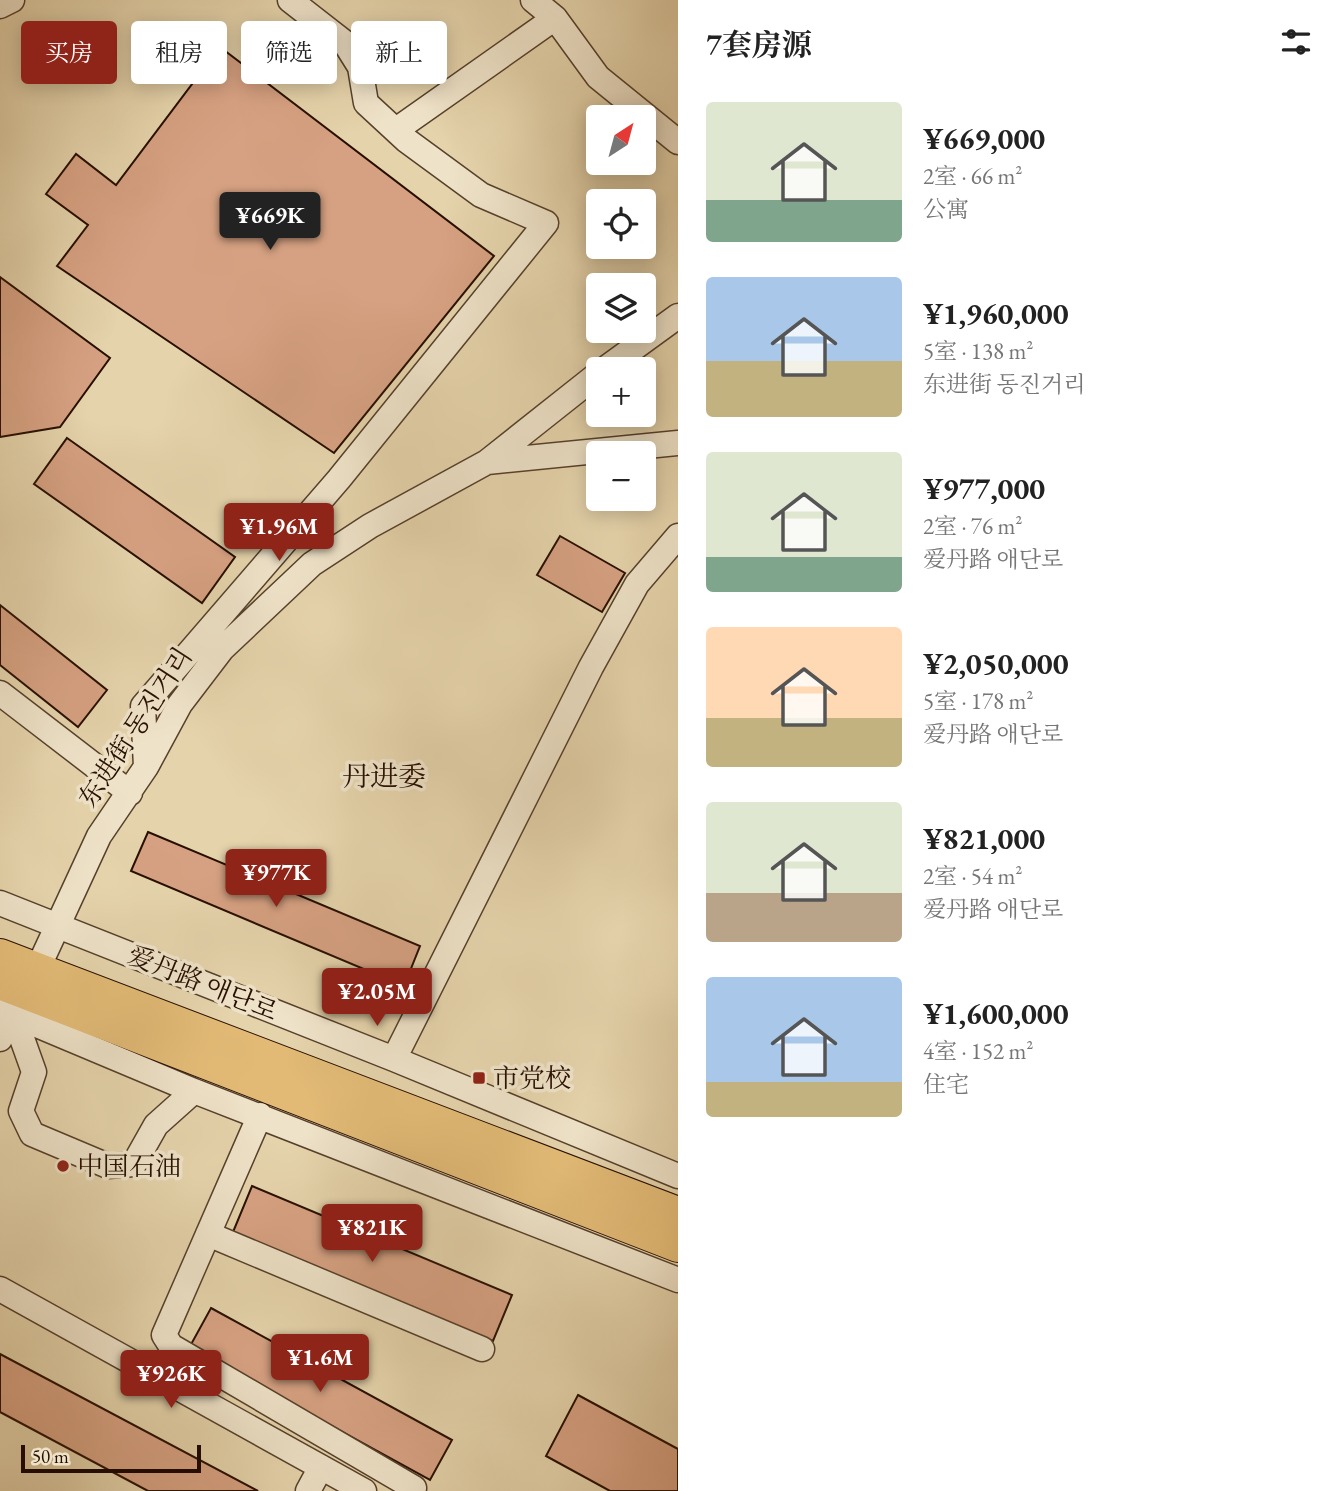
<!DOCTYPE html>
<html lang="zh">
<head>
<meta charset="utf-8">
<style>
	body { margin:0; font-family:"EB Garamond","Noto Serif SC","Noto Serif KR",serif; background:#f2f2f2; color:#222; height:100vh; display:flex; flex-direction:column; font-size:26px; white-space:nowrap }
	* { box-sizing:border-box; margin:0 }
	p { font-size:23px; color:#767676 }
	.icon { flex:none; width:38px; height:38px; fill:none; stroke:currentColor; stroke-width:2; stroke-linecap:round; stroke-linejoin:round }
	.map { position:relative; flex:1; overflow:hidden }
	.details { display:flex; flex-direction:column; background:#fff; width:665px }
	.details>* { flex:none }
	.top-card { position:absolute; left:21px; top:21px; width:551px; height:63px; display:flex; gap:14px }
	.needle { width:46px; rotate:36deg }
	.buttons { position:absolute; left:586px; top:105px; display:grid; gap:14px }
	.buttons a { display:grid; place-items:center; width:70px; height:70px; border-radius:7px; background:#fff; box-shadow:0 4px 18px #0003; font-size:35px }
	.scale { position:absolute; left:21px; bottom:18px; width:180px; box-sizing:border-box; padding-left:7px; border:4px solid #270f00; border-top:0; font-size:19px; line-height:24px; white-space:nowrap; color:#270f00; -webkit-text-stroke:5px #eee2c8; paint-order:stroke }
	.price { position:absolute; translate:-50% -60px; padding:0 16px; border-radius:7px; background:#8f2418; color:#fff; font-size:23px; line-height:46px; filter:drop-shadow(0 2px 4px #0008) }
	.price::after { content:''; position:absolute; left:50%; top:42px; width:21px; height:16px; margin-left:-10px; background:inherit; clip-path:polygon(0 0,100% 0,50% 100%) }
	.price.selected { background:#222; color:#fff }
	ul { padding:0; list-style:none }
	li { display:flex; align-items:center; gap:21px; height:175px; padding:0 28px }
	li span { display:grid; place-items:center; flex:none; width:196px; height:140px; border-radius:7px; color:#555 }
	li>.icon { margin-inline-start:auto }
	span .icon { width:84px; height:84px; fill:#fffc; stroke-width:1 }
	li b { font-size:30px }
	h2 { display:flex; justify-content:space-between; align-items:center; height:84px; padding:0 28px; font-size:30px }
	.tag { padding:0 24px; border-radius:7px; background:#fff; box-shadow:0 4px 18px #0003; font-size:24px; line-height:63px }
	.tag.selected { background:#8f2418; color:#fff }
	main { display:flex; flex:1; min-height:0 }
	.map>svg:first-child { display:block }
	.building { fill:#d6a182; stroke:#270f00; stroke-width:2 }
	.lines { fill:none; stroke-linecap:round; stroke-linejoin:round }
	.minor-casing { stroke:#56402b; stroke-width:27 }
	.major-casing { stroke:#270f00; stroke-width:34 }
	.minor { stroke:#eee2c8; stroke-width:24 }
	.major { stroke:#e2ba76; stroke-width:32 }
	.poi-dot { fill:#8f2418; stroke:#eee2c8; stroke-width:2.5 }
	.labels { text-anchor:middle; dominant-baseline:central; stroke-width:7; stroke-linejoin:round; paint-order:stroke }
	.street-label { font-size:26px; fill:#270f00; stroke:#eee2c8 }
	.poi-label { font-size:26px; fill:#270f00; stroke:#eee2c8; text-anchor:start }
	.neighbourhood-label { font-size:28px; fill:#270f00; stroke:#eee2c8 }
</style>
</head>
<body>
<main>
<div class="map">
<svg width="678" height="1491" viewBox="0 0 678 1491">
	<rect width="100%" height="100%" fill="#e5d3ab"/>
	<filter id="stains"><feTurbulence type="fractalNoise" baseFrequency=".00286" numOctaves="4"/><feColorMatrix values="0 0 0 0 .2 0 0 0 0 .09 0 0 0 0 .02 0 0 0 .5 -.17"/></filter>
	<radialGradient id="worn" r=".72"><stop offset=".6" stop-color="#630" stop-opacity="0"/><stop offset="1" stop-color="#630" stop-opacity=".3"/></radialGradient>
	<path class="building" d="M220,47L494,256L334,453L57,266L88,225L46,194L76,154L116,185Z
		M0,277L110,358L60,427L0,437Z
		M67,438L235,557L202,603L34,484Z
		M560,536L625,573L602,612L537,575Z
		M0,605L107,690L78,727L0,665Z
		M148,832L420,946L404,986L131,871Z
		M252,1186L512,1295L493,1341L233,1232Z
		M211,1308L452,1440L430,1480L189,1348Z
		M0,1354L258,1491H148L0,1412Z
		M578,1395L678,1449V1491H610L546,1456Z"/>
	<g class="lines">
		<g class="minor-casing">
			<path id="minor" d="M533,0L555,18L598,77L678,142
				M0,6L12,0
				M396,130L555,18
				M605,369L678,316
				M487,462L598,374
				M0,693L130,793
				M146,767L143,706L339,479L546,223L481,195L406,140L366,103L360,67L345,43L290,0
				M0,903L394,1059L678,1176
				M1,1010L194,1091L678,1280
				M14,1016L34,1072L21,1111L32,1134L108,1166L134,1164L156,1125L194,1091
				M0,1039L26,994L99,836L146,767L180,704L222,649L312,564L370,526L487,462L678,443
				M394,1059L591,667L637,584L678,536
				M260,1115L164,1335L171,1346L414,1488
				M208,1234L482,1349
				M0,1289L364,1491
				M308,1491L321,1467"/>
		</g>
		<g class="major-casing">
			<path id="major" d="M0,955L678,1213
				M0,983L678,1246"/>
		</g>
		<use href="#minor" class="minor"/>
		<use href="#major" class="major"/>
	</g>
	<g class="poi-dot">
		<rect x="472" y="1071" width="14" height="14" rx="3.5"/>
		<circle cx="63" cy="1166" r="7"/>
	</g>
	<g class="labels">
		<g class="street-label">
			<text transform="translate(135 727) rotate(-57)">东进街 동진거리</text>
			<text transform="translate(203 983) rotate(22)">爱丹路 애단로</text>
		</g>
		<g class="poi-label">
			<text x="493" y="1078">市党校</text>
			<text x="77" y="1166">中国石油</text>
		</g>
		<g class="neighbourhood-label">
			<text x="384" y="776">丹进委</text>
		</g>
	</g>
	<rect width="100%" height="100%" filter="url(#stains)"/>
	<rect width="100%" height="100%" fill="url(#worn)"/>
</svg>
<div class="buttons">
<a><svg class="needle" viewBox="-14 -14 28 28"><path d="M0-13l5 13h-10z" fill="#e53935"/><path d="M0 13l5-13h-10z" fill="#767676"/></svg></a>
<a><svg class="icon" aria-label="locate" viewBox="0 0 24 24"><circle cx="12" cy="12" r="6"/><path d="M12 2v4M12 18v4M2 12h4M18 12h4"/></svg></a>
<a><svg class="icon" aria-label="layers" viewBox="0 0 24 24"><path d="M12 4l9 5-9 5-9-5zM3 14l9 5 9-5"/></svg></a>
<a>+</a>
<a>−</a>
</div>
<div class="scale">50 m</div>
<b class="price selected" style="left:270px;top:252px">¥669K</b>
<b class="price" style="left:279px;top:563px">¥1.96M</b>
<b class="price" style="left:276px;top:909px">¥977K</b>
<b class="price" style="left:377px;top:1028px">¥2.05M</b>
<b class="price" style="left:372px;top:1264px">¥821K</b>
<b class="price" style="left:320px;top:1394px">¥1.6M</b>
<b class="price" style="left:171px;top:1410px">¥926K</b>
<div class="top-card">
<a class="tag selected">买房</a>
<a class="tag">租房</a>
<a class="tag">筛选</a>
<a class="tag">新上</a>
</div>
</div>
<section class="details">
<h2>7套房源<svg class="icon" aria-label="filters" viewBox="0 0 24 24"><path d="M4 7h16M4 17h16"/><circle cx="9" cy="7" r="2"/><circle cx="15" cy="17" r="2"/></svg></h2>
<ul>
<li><span style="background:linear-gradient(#dfe7d0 70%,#7fa58c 0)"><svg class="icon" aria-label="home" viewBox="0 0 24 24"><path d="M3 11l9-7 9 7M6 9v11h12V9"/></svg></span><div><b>¥669,000</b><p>2室 · 66 m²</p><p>公寓</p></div></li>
<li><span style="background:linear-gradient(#a9c7e8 60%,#c2b280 0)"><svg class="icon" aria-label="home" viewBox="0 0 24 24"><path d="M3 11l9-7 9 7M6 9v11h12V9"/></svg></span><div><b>¥1,960,000</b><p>5室 · 138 m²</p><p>东进街 동진거리</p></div></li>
<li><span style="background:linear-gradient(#dfe7d0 75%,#7fa58c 0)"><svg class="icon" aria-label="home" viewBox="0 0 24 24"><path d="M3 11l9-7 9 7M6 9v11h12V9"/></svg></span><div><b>¥977,000</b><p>2室 · 76 m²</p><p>爱丹路 애단로</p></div></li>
<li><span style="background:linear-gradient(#ffd9b3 65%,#c2b280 0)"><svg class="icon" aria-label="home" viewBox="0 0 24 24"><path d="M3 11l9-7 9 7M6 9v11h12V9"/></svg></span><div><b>¥2,050,000</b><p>5室 · 178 m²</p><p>爱丹路 애단로</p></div></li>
<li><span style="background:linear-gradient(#dfe7d0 65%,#b9a48a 0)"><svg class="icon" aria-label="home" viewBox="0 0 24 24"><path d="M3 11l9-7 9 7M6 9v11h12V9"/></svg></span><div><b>¥821,000</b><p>2室 · 54 m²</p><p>爱丹路 애단로</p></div></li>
<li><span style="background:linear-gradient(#a9c7e8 75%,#c2b280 0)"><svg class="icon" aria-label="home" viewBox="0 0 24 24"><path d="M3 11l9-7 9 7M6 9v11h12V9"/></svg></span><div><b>¥1,600,000</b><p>4室 · 152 m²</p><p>住宅</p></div></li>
</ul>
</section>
</main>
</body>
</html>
